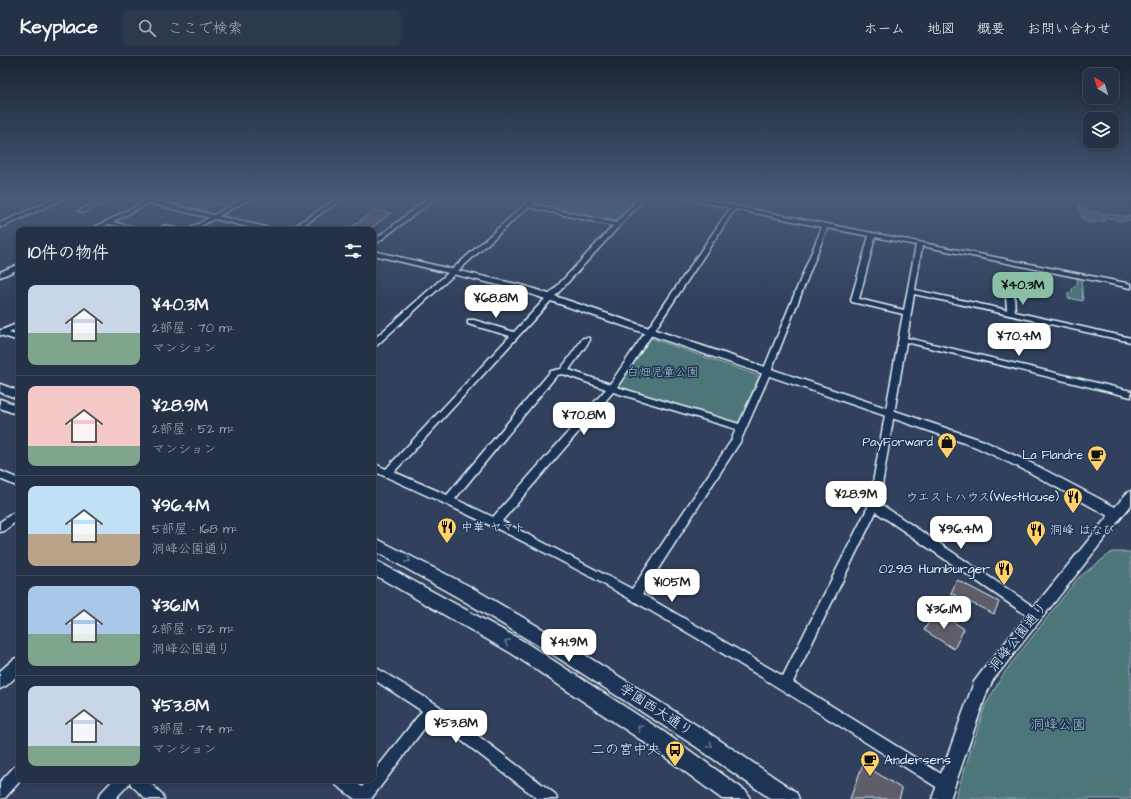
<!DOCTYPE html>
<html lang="ja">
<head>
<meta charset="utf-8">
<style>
	body { margin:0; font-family:"Architects Daughter","Klee One",sans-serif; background:#2d394d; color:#f1f3f6; height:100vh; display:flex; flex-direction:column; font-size:15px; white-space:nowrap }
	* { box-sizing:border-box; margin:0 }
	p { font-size:13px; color:#a3a9b3 }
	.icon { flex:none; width:22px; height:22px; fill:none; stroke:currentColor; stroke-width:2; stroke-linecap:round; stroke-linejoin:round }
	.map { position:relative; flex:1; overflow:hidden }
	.details { position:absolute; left:16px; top:171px; width:360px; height:556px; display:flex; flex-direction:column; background:#253146; border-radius:8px; box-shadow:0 2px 6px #0003,0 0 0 1px #424c5f }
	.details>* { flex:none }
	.needle { width:26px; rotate:322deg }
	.tools { position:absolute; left:1083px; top:12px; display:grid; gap:8px }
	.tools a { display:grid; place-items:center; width:36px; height:36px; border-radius:8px; background:#253146; box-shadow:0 2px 6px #0003,0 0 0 1px #424c5f; font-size:20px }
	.price { position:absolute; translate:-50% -34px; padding:0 9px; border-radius:8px; background:#fff; color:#222; font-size:13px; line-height:26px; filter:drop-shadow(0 1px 2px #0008) }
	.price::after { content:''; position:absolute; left:50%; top:24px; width:12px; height:9px; margin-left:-6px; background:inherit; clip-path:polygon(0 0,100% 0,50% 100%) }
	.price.selected { background:#8abfa5; color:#111 }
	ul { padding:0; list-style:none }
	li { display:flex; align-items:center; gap:12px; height:100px; padding:0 12px }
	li+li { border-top:1px solid #424c5f }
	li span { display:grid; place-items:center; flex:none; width:112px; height:80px; border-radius:8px; color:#555 }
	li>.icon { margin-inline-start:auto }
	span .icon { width:48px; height:48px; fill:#fffc; stroke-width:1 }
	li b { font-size:17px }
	h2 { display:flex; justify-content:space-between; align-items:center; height:48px; padding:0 12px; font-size:17px }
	header { display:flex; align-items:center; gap:24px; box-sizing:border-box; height:56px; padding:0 20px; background:#253146; border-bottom:1px solid #424c5f }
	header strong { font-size:19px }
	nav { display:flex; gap:22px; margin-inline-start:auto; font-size:14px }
	.search { width:280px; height:36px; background:#2d394d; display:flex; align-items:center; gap:10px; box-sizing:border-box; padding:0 14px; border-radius:8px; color:#a3a9b3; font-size:15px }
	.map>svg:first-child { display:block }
	.green { fill:#4e767a; stroke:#9bb4b9 }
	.building { fill:#5f5d6b; stroke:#e8f1f8 }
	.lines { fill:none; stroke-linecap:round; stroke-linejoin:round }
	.minor-casing { stroke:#e8f1f8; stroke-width:3 }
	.tertiary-casing { stroke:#e8f1f8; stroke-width:3 }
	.secondary-casing { stroke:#e8f1f8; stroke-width:3 }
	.minor { fill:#1d3557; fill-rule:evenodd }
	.tertiary { fill:#1d3557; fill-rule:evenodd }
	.secondary { fill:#1d3557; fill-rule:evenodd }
	.oneway { stroke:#64778f }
	.labels { text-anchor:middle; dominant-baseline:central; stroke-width:3; stroke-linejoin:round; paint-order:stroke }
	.park-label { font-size:12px; fill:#aac0c6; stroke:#1d3557 }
	.poi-label { font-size:12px; fill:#e8f1f8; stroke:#1d3557; text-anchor:end }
	.near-poi-label { font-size:14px; fill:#e8f1f8; stroke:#1d3557; text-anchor:end }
	.near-street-label { font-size:14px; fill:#e8f1f8; stroke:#1d3557 }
	.near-park-label { font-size:14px; fill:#aac0c6; stroke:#1d3557 }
</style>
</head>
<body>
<header>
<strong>Keyplace</strong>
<div class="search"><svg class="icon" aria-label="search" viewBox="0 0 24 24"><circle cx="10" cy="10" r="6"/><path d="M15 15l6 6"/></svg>ここで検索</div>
<nav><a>ホーム</a><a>地図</a><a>概要</a><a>お問い合わせ</a></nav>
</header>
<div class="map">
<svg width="1131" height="743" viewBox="0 0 1131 743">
	<rect width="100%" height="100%" fill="#31415d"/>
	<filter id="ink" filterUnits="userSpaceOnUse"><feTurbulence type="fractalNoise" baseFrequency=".025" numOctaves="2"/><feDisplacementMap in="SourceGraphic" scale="8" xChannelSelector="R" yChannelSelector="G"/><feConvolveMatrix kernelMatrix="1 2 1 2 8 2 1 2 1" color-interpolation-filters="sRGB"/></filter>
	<g filter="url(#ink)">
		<path class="green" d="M140,141H246L228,151L215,148L203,155Z
			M545,141H640L618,165L613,166L537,149Z
			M1079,148L1085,149L1087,154L1127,161L1126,159H1130L1131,164L1120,165L1110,162H1103L1105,165L1088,167L1082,163Z
			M1078,221L1081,222L1083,245L1068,242V237L1072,236V233L1077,228Z
			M651,282L759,320L739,366L733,367L623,333L619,329Z
			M1112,496H1131V743H955L985,650L1004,617L1078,522Z"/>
		<path class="building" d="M375,154L391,157L368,174H347Z
			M957,524L999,546L994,558L951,537Z
			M936,554L964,573L954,593L924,574Z
			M863,708L902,733L899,743H850Z"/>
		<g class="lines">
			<g class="minor-casing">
				<path id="minor" d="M106,141H114L84,156L79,155Z
					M246,141H253L194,174H187Z
					M339,141H346L296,174H289Z
					M430,141H437L373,190V185Z
					M533,141H539L531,148L616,167L640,141H646L394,416L447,439L551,315L561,313L583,282H589L590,284L569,314L610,328L730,152L678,141H690L1131,228V232L922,190L915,234L1007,254L1006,240L1010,238L1014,240L1015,256L1131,282V286L914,238L907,282L1131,335V341L906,286L879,447L1040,555L1042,559L1040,563L1036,564L1032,563L876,456L793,626L951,724L953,729L951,734L946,736L941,734C826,661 710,587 591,521C519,482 447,448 373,415V407L386,413L510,280L468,268V264H474L514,276L613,170L528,151L376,290H373V284ZM735,153L822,171L761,320L739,368L617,331ZM827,172L869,180L851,244L852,246L903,258L869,449L783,620L642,538L740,386L769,320ZM875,181L916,189L904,254L859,243ZM563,318L606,333L493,461L455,443L557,319ZM613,336L736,373L731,385L632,533L502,465Z
					M146,145L151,146L113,166L133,171V173L109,168L97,174H89Z
					M165,169L178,173L179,174L163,172L162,171Z
					M19,208V213L0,221V216Z
					M19,267V272L9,277L19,280V285L0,279V274H2Z
					M0,415L19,423V431L0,423Z
					M19,453V463L4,475L0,476V466Z
					M373,610L436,648L555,738L557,743H538L432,662L371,743H355L336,729L334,724H353L362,731L368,724H373V717L422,655L373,623Z
					M19,709V724H21L5,742L0,743V726L14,711Z
					M113,724H147L162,738L164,743H146L131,729L130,725L128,729L115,743H98L100,738Z"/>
			</g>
			<g class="tertiary-casing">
				<path id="tertiary" d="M59,141H68L0,172V167Z
					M124,141H137L270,172L274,174H260Z
					M373,195L525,230L984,385L1037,410L1115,451L1127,437L1131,435V449L993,624L987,636L950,743H932L974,626L983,614L1108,460L1029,416L976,391L519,234L373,199Z
					M19,601V618L6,630L0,633V615L14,603Z"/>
			</g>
			<g class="secondary-casing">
				<path id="secondary" d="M0,328L19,335V343L0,336Z
					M0,343L19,350V359L0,352Z
					M373,481L471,531L561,584L709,677L796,736L799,743H771L695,690L549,596L459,542L373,494Z
					M373,503L523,585L664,676L747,736L750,743H722L650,690L511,597L373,518Z"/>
			</g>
			<use href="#minor" class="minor"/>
			<use href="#tertiary" class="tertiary"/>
			<use href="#secondary" class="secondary"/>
		</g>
		<defs><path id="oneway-chevron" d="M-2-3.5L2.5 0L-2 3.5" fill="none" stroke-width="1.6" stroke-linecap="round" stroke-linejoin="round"/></defs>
		<g class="oneway">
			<use href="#oneway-chevron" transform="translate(408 504) rotate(27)"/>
			<use href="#oneway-chevron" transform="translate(507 586) rotate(-150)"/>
			<use href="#oneway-chevron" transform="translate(640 672) rotate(-147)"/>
			<use href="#oneway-chevron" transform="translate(710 689) rotate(34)"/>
		</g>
	</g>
	<linearGradient id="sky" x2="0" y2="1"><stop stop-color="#1b2433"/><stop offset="0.58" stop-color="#485a78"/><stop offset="1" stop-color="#485a78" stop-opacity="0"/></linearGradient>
	<rect width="1131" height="245" fill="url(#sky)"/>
	<defs>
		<g id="shop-pin" transform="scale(1)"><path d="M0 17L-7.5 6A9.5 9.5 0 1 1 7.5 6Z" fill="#ffd166" stroke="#1d3557"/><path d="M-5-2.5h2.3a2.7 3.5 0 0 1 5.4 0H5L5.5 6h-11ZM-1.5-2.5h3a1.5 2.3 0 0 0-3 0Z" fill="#111"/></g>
		<g id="cafe-pin" transform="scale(1)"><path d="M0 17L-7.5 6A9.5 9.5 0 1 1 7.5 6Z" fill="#ffd166" stroke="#1d3557"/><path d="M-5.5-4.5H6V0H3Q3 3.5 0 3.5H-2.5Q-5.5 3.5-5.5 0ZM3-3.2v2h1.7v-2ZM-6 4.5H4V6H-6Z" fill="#111"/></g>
		<g id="restaurant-pin" transform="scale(1)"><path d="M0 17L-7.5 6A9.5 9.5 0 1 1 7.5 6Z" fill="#ffd166" stroke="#1d3557"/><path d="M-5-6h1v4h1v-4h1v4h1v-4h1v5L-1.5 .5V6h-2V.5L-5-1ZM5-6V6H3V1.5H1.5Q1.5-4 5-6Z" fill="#111"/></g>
		<g id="bus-pin" transform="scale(1)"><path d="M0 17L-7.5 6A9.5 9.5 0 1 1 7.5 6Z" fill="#ffd166" stroke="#1d3557"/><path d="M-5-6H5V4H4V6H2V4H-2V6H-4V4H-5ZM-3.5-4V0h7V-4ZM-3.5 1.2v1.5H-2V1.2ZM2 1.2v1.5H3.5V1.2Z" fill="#111"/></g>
	</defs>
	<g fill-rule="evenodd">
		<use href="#shop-pin" x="947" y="386"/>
		<use href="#cafe-pin" x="1097" y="399"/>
		<use href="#restaurant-pin" x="1073" y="441"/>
		<use href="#restaurant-pin" x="447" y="471"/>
		<use href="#restaurant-pin" x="1036" y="474"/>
		<use href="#restaurant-pin" x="1004" y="513"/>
		<use href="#bus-pin" x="675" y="694"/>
		<use href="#cafe-pin" x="870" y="704"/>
	</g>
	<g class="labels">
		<g class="park-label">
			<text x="663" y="316">白畑児童公園</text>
		</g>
		<g class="poi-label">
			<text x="933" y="386">PayForward</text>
			<text x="1083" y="399">La Flandre</text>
			<text x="1059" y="441">ウエストハウス(WestHouse)</text>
			<text x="461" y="471" text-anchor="start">中華 ヤマト</text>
			<text x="1050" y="474" text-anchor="start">洞峰 はなび</text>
		</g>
		<g class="near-poi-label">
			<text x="990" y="513">0298 Humburger</text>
			<text x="661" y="694">二の宮中央</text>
			<text x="884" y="704" text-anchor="start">Andersens</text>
		</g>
		<g class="near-street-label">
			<text transform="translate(1018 581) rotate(-51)">洞峰公園通り</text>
			<text transform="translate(656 654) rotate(33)">学園西大通り</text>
		</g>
		<g class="near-park-label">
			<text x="1058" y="669">洞峰公園</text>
		</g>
	</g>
</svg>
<div class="tools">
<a><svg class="needle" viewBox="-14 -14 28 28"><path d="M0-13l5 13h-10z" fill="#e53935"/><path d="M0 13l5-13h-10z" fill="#a3a9b3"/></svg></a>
<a><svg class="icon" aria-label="layers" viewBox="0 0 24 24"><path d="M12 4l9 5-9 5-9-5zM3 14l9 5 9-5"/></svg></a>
</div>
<b class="price selected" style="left:1023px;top:250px">¥40.3M</b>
<b class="price" style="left:496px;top:263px">¥68.8M</b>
<b class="price" style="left:1019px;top:301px">¥70.4M</b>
<b class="price" style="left:584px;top:380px">¥70.8M</b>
<b class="price" style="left:856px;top:459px">¥28.9M</b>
<b class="price" style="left:961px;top:494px">¥96.4M</b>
<b class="price" style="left:672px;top:547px">¥105M</b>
<b class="price" style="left:944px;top:574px">¥36.1M</b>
<b class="price" style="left:569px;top:607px">¥41.9M</b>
<b class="price" style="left:456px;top:688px">¥53.8M</b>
<section class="details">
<h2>10件の物件<svg class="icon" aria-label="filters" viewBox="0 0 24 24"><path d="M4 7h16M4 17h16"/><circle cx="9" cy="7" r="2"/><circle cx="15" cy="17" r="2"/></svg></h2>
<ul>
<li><span style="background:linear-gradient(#c9d6e8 60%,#7fa58c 0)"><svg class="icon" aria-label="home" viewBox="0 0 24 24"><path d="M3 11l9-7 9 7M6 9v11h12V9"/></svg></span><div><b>¥40.3M</b><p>2部屋 · 70 m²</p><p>マンション</p></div></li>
<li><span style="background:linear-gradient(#f6c9c9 75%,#7fa58c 0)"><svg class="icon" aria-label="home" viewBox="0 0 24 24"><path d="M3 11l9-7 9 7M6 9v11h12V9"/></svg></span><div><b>¥28.9M</b><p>2部屋 · 52 m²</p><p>マンション</p></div></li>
<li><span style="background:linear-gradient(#bfe0f5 60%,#b9a48a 0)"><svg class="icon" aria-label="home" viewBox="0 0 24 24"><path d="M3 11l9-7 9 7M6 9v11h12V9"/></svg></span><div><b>¥96.4M</b><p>5部屋 · 168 m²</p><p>洞峰公園通り</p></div></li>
<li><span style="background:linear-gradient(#a9c7e8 60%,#7fa58c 0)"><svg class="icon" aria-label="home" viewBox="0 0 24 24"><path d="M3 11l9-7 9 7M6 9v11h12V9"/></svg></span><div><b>¥36.1M</b><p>2部屋 · 52 m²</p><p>洞峰公園通り</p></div></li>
<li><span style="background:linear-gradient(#c9d6e8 75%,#7fa58c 0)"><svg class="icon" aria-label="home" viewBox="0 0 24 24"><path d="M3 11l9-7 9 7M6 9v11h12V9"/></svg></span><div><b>¥53.8M</b><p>3部屋 · 74 m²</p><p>マンション</p></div></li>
</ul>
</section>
</div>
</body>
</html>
